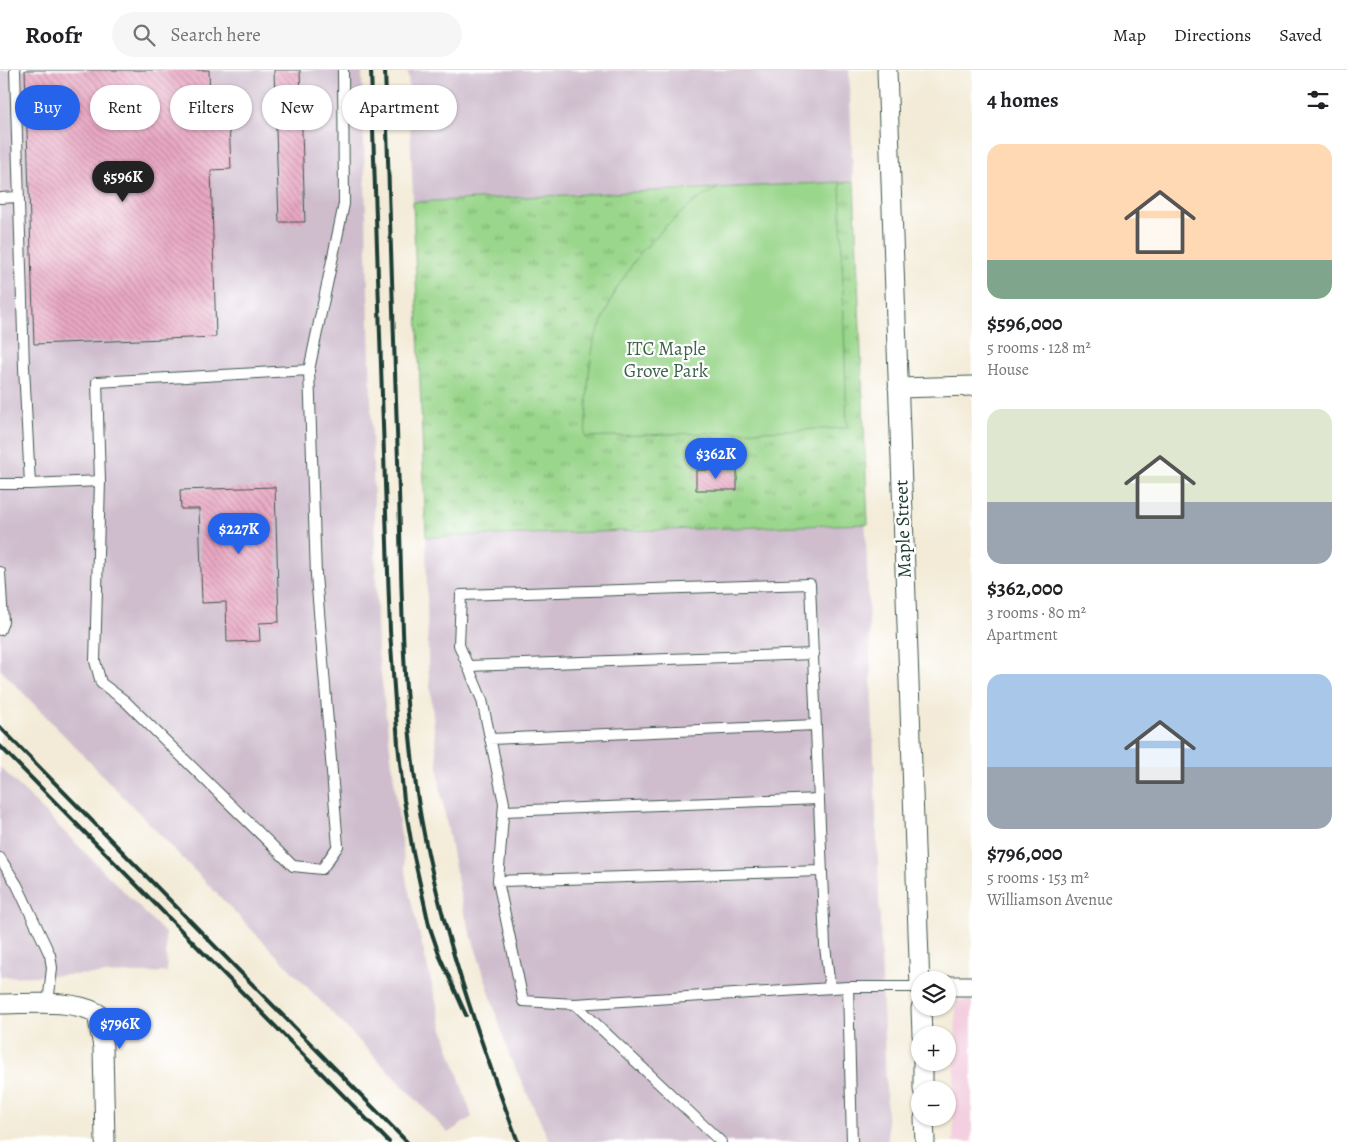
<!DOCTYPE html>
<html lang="en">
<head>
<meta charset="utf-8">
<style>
	body { margin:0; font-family:Alegreya,serif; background:#f6f6f6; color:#202124; height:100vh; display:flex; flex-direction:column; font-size:19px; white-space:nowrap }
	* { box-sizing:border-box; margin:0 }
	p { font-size:16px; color:#757577 }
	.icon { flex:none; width:28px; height:28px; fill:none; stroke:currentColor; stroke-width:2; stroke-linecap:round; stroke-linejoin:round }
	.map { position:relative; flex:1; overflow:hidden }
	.drawer { display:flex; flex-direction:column; background:#fff; width:375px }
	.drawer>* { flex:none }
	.top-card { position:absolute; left:15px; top:15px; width:475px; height:45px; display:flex; gap:10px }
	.buttons { position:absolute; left:911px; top:901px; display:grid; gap:10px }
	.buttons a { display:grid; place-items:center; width:45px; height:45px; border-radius:50%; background:#fff; box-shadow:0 1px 4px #0004; font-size:25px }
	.price { position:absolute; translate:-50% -42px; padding:0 11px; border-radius:18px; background:#2563eb; color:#fff; font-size:16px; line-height:32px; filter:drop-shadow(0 1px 2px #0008) }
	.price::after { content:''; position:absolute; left:50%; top:30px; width:15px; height:11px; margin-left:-8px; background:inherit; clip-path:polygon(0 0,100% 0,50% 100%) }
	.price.on { background:#222; color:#fff }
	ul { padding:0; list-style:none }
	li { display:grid; align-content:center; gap:10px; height:265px; padding:0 15px }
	li span { display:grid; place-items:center; height:155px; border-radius:15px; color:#555 }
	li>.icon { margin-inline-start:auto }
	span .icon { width:90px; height:90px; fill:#fffc; stroke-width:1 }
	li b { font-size:21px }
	h2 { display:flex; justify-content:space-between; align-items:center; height:60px; padding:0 15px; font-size:21px }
	.tag { padding:0 18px; border-radius:22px; background:#fff; box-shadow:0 1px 4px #0004; font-size:18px; line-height:45px }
	.tag.on { background:#2563eb; color:#fff }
	header { display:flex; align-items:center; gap:30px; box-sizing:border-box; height:70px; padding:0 25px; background:#fff; border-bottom:1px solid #e0e0e0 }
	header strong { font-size:24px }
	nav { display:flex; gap:28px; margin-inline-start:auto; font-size:18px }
	.search { width:350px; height:45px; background:#f6f6f6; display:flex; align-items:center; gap:12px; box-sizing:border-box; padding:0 18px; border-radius:28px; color:#757577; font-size:19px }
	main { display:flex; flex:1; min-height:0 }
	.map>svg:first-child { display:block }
	.built { fill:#f3cfdf }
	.industrial { fill:#cfbdce }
	.park { fill:url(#park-tufts); stroke:#5c8a60 }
	.pitch { fill:#9ad68b; stroke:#5c8a60 }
	.building { fill:url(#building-back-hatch) }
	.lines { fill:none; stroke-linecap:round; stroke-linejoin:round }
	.service-casing { stroke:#3f574c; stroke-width:12 }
	.minor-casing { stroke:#3f574c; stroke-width:21 }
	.service { stroke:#fff; stroke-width:10 }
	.minor { stroke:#fff; stroke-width:19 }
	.rail { stroke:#1f3d34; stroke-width:4 }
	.labels { text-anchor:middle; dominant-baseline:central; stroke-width:4.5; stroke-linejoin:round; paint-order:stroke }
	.park-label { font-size:19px; fill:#3e634a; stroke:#fff }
	.street-label { font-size:19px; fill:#1f3d34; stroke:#fff }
</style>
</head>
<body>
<header>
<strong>Roofr</strong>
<div class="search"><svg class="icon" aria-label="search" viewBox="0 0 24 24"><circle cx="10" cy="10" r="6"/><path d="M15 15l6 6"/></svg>Search here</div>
<nav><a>Map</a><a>Directions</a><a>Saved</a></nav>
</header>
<main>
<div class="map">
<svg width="972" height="1072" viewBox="0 0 972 1072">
	<defs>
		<pattern id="park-tufts" width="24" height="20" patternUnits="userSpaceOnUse" patternTransform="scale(1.25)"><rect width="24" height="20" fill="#9ad68b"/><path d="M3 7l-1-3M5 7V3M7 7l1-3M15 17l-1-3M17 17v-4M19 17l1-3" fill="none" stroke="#7daf72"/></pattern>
		<pattern id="building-back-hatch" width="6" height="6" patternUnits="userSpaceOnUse" patternTransform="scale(1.25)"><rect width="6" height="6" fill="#e9a7c3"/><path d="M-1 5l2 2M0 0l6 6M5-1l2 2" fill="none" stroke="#bc899f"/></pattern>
	</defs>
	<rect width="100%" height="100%" fill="#fff"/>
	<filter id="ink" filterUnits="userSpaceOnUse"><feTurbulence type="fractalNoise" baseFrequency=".02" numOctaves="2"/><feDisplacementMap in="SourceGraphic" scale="10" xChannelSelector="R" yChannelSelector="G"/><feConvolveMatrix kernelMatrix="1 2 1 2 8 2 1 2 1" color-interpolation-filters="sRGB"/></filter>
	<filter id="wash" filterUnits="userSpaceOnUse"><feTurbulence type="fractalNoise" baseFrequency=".0096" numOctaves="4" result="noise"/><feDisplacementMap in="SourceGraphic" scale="20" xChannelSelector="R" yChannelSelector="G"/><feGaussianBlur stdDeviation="1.12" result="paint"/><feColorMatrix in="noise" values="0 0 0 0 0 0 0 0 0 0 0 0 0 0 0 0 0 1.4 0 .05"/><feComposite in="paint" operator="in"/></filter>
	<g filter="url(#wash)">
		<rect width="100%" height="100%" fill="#f3ebd7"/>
		<path class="built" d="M972,930V1072H953L956,931Z"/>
		<path class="industrial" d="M0,0H362L378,581L407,814L443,959L472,1047L448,1063L0,599Z
			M408,0H849L888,1072H550L509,985L463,839L440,718L428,595L426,467Z
			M0,697L165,863L167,902L0,907Z"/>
		<path class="park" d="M854,112L868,454L426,467L413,132Z"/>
		<path class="pitch" d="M840,112L847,358L585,367L589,303L594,270L615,221L640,183L665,157L697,130L719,118Z"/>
		<g id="blocks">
			<path class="building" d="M25,0H209L210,29L228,28L231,99L211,100L216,267L34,274Z
				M274,0H300L305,152H279Z
				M696,400H737V420H696Z
				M275,417L279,552L259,553L260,571L227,572L226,532L202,533L199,439H181L180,420Z"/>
		</g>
	</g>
	<g filter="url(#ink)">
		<use href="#blocks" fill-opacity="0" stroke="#3f574c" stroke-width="1"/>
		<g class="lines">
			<g class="service-casing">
				<path id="service" d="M15,0L24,297L30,414L100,411L97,312L309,300L344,134L343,0
					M0,128L18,127
					M100,411L95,591L101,613L125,631L293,796L322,799L338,776L316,505L309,300
					M0,414H30
					M0,502L3,552L0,560
					M468,596L814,584
					M490,669L816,655
					M504,741L819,729
					M0,788L17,815L50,885L52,898L48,934
					M498,811L822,801
					M848,917L852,1072
					M830,918L825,876L810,514L461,525L459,575L482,630L504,733L498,811L523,931L575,934L848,917H920
					M575,934L721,1072"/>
			</g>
			<g class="minor-casing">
				<path id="minor" d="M887,0L920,917
					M898,318L972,316
					M948,916H972
					M0,934C30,934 70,929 97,943L103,977L105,1072
					M921,938L922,965
					M923,992V1020
					M924,1048L925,1072"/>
			</g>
			<use href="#service" class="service"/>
			<use href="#minor" class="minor"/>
			<path class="rail" d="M371,0L390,561L398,674L404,730L413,782L429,855L440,887L466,945
				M385,0C390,140 394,280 399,421C402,530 402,640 421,748C441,859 478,966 518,1072
				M0,657L407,1072
				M0,676L389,1072"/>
		</g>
	</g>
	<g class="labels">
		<g class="park-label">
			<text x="666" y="279">ITC Maple<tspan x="666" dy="22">Grove Park</tspan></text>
		</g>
		<g class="street-label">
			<text transform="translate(903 459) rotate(-92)">Maple Street</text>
		</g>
	</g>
</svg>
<div class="buttons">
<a><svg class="icon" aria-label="layers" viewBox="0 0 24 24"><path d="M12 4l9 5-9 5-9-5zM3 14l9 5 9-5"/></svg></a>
<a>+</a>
<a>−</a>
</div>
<b class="price on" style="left:123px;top:133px">$596K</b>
<b class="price" style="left:716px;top:410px">$362K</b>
<b class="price" style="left:239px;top:485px">$227K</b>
<b class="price" style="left:120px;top:980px">$796K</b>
<div class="top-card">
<a class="tag on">Buy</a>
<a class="tag">Rent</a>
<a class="tag">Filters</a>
<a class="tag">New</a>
<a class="tag">Apartment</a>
</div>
</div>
<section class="drawer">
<h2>4 homes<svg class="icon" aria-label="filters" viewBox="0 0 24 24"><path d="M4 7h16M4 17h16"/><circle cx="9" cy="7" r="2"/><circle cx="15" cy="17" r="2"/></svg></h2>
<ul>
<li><span style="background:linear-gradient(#ffd9b3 75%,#7fa58c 0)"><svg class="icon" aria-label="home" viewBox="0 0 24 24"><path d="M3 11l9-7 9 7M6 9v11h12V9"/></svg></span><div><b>$596,000</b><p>5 rooms · 128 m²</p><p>House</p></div></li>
<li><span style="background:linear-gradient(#dfe7d0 60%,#9aa5b1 0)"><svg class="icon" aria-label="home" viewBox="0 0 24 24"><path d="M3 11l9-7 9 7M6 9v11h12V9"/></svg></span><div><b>$362,000</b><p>3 rooms · 80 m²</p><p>Apartment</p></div></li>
<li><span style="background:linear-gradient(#a9c7e8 60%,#9aa5b1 0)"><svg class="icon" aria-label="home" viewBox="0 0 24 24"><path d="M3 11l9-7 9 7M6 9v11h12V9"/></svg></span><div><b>$796,000</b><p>5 rooms · 153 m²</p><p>Williamson Avenue</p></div></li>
</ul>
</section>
</main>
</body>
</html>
